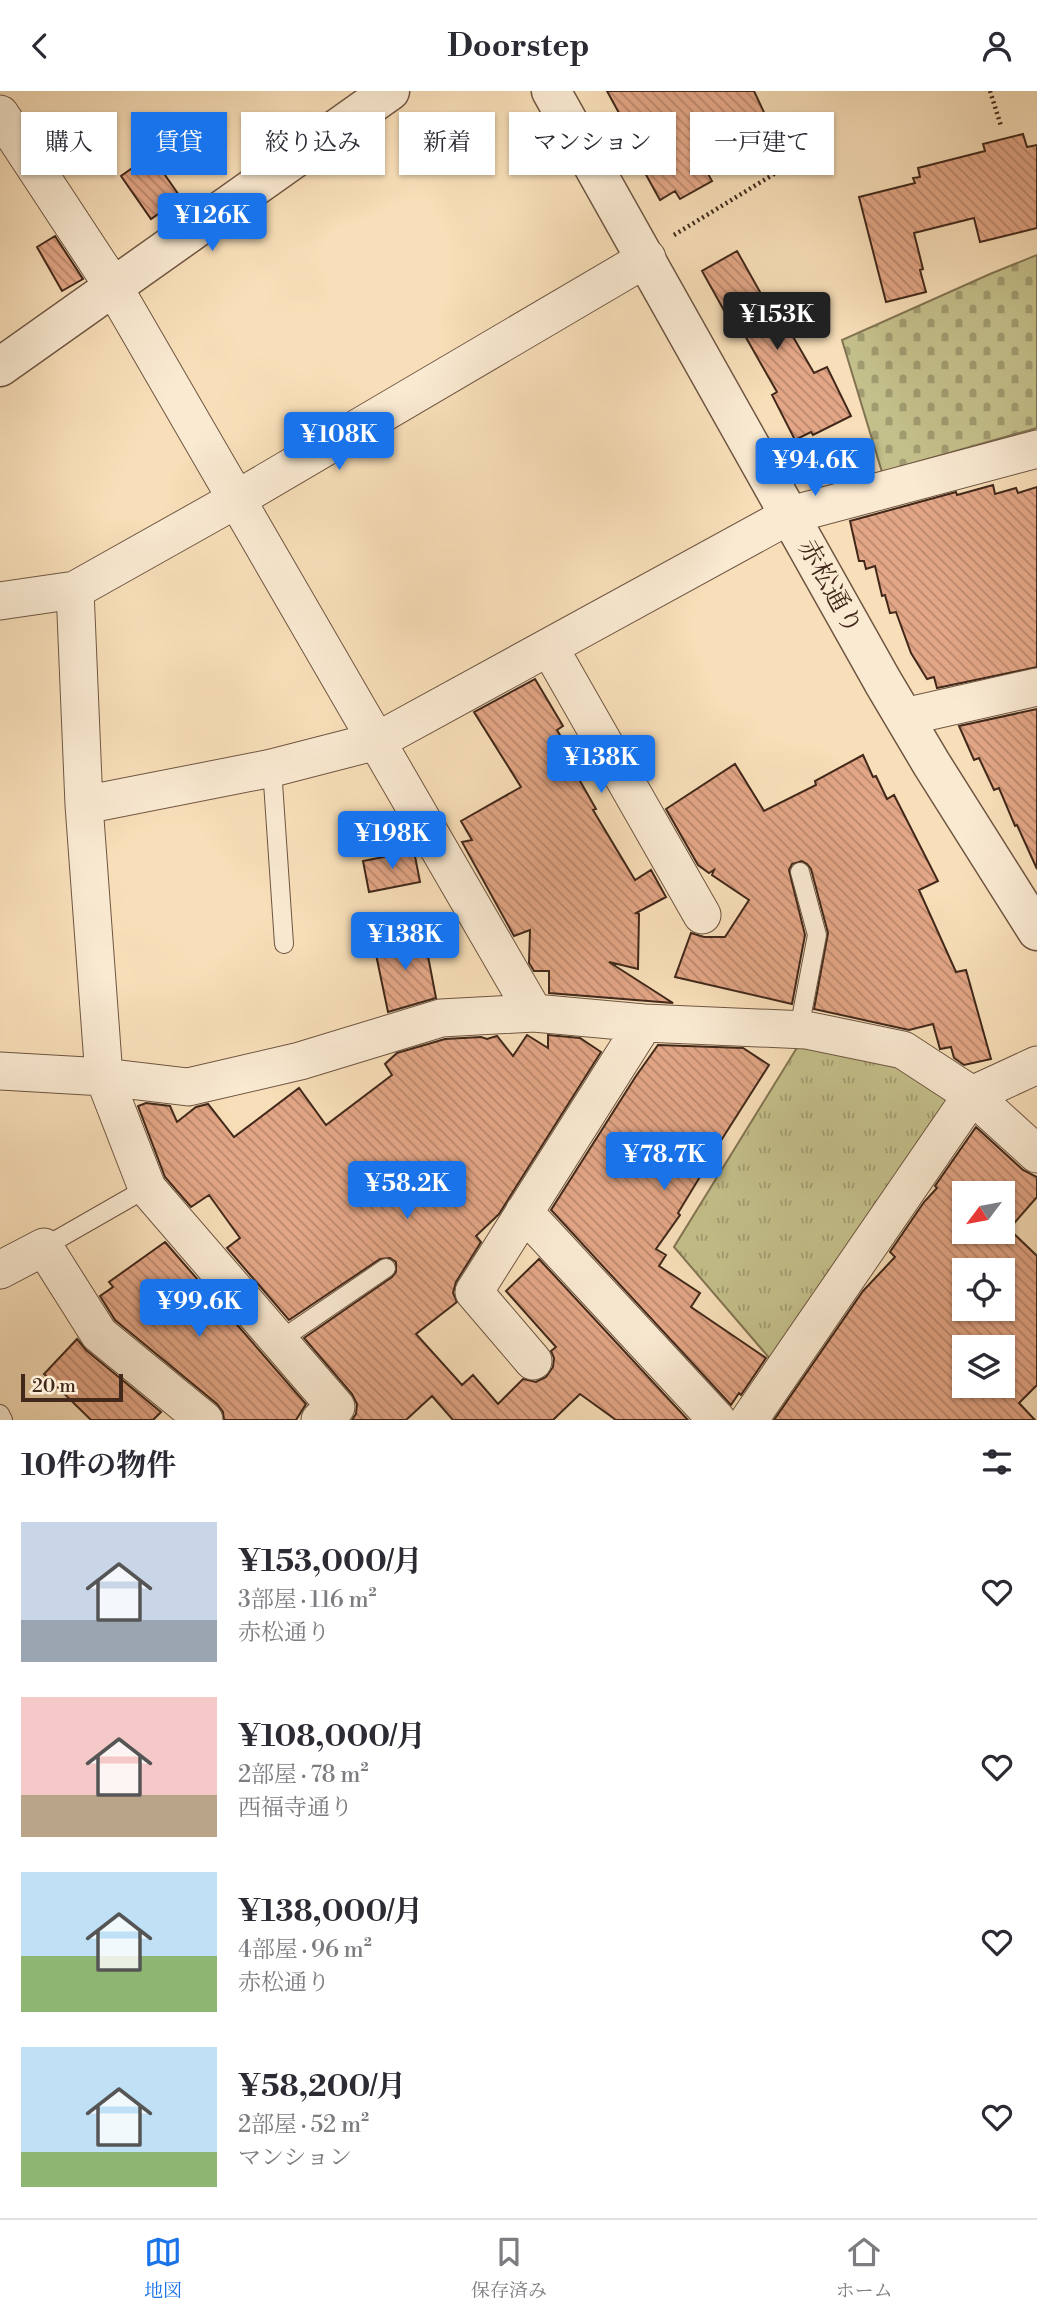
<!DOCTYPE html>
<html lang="ja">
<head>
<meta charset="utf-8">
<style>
	body { margin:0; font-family:"Libre Bodoni","Noto Serif JP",serif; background:#f2f2f3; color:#2b2b33; height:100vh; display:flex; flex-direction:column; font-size:26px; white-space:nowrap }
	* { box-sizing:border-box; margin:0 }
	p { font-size:23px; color:#7c7c81 }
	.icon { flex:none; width:38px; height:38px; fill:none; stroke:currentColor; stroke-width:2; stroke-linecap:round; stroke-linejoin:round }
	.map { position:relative; height:1329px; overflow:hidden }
	.panel { display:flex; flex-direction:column; background:#fff; flex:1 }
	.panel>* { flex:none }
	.hud { position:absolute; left:21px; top:21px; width:996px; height:63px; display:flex; gap:14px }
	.needle { width:46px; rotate:238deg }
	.tools { position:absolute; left:952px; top:1090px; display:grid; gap:14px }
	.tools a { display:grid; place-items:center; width:63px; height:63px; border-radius:0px; background:#fff; box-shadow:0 2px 5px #0004; font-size:35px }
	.scale { position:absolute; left:21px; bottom:18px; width:102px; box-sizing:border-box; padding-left:7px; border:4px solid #41281a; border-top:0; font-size:19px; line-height:24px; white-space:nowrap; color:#41281a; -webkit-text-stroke:5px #faead2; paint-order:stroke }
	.price { position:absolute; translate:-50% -60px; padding:0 16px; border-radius:7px; background:#1a73e8; color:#fff; font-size:23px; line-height:46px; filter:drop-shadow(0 2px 4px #0008) }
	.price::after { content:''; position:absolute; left:50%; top:42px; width:21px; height:16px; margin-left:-10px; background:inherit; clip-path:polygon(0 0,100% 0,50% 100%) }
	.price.current { background:#222; color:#fff }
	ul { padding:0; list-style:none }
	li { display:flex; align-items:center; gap:21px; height:175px; padding:0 21px }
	li span { display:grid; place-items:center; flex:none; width:196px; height:140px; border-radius:0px; color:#555 }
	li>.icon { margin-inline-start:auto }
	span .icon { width:84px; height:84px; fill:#fffc; stroke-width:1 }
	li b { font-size:30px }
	h2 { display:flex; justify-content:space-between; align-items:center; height:84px; padding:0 21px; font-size:30px }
	.chip { padding:0 24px; border-radius:0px; background:#fff; box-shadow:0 2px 5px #0004; font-size:24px; line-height:63px }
	.chip.current { background:#1a73e8; color:#fff }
	header { display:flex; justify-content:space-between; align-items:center; height:91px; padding:0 21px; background:#fff; font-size:32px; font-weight:800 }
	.dock { display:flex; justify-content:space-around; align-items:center; height:98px; border-top:2px solid #e1e1e2; background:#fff; font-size:19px; color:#7c7c81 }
	.dock a { display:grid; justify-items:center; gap:4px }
	.dock .current { color:#1a73e8 }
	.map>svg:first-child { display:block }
	.grass { fill:url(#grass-tufts); stroke:#827452; stroke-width:2 }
	.cemetery { fill:url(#cemetery-stones); stroke:#827452; stroke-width:2 }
	.building { fill:url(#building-back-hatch); stroke:#41281a; stroke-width:2; fill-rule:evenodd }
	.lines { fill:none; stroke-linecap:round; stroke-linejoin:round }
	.service-casing { stroke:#6f5642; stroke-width:20 }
	.minor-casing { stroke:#6f5642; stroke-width:39 }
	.tertiary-casing { stroke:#6f5642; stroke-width:41 }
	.path { stroke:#41281a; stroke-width:4.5; stroke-dasharray:2 3.5; stroke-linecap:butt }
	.service { stroke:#faead2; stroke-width:18 }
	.minor { stroke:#faead2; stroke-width:37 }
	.tertiary { stroke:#faead2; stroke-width:38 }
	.labels { text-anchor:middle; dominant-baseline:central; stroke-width:7; stroke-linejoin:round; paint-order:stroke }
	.street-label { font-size:26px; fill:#41281a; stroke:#faead2 }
</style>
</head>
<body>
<header><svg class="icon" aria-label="back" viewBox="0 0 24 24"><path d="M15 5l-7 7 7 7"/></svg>Doorstep<svg class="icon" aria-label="person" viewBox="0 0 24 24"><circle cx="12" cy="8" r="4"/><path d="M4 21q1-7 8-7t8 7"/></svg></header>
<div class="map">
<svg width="1037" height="1329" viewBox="0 0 1037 1329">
	<defs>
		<pattern id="grass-tufts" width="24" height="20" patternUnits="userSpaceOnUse" patternTransform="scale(1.75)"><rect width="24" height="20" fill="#c4c08b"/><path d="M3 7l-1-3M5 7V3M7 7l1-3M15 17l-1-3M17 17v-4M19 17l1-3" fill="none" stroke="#a19c71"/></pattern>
		<pattern id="cemetery-stones" width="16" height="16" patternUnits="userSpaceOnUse" patternTransform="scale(1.75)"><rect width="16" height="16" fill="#c4c08b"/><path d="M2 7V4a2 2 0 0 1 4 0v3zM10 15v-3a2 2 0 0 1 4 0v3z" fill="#a19c71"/></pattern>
		<pattern id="building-back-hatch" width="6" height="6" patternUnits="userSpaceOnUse" patternTransform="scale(1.75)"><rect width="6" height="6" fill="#e3a686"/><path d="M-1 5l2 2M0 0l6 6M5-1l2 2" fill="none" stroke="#ba876d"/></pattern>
	</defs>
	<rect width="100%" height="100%" fill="#f8dfb9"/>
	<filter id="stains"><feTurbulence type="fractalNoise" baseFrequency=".00286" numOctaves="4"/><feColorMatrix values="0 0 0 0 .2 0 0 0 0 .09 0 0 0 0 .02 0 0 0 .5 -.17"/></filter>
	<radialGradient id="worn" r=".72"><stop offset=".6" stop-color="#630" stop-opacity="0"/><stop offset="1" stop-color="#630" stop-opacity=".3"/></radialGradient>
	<path class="grass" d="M798,955L899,972L961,1006L777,1276L674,1156Z"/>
	<path class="cemetery" d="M1037,164V337L882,381L842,249L990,183Z"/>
	<path class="building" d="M607,0H754L775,45L754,55L756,60L708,83L712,90L680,108L675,100L660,109L645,82L649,80L635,56L637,55Z
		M1023,43L1027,56L1037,54V137L980,151L974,127L914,142L923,178L920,179L926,201L886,211L859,106L915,92L913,87L920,86L918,77L985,60L983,53Z
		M151,64L181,107L151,128L121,85Z
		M55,145L83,188L62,200L37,156Z
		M737,160L782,240L788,237L814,282L827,276L851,325L813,344L811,341L795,349L772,304L777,301L740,236L735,239L702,180Z
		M993,394L995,403L1016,397L1018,402L1037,396V576L937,597L934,586L927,588L911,562L896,521L890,522L885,504L882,505L875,475L866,478L864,470H859L850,430L956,401L957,404Z
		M535,588L563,635L557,639L573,666L568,669L596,718L593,719L635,789L651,779L666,806L636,822L639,823L638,878L609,871L673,912L549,902V880H534L529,872L530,839L514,845L462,751L472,749L461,730L521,696L474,621Z
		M1037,618V778L1017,734L1015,735L999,697L994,699L979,667L974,669L959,635Z
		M863,664L873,686L876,685L887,708L894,704L938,790L919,799L956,881L966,879L991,968L964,974L954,967L951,956L940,958L933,933L909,939L814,918L828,842L811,778L807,773L802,770L792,773L789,779L805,844L792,913L675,886L691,842L704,846H725L749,809L712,784L714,779L709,782L698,774L666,718L735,673L764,720L816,694L815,690Z
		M414,760L420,791L369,801L363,770Z
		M424,844L436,907L388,921L374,854Z
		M527,944L548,957V944L580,947L601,961L499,1123L476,1145L481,1151L456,1191L453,1202L457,1211L416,1243L462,1294L473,1284L498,1313L523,1288L536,1291L546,1286L553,1276L554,1267L551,1260L556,1256L506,1200L539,1168L688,1329H616L580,1303L553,1329H453L432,1305L406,1329H352L356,1323L357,1313L352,1303L304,1247L392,1186L396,1181V1171L390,1167L380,1168L289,1229L227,1157L240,1147L209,1104L191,1116L165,1086L138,1015L146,1012L170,1015L177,1031L196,1016L208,1013L234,1046L299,997L326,1034L392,984L385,973L397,962L445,948L481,946L487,948L497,945L513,965Z
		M658,954L743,957L769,974L708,1070L709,1071L678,1122L680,1124L656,1158L666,1164L659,1175L700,1202L691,1216L766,1267L741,1304L739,1302L731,1314L551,1119L636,985Z
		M976,1036L1023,1079L1037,1086V1106L1009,1138L1037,1165V1294L1019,1312L1035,1329H774L863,1200L895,1166L890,1161L924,1111L937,1097L935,1095ZM964,1102H1003V1141H964ZM964,1180H1003V1218H964ZM964,1256H1003V1295H964Z
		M165,1151L306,1313L296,1329H224L223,1321L217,1313L115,1229L100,1205L113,1196L109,1191Z
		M77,1248L86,1259L161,1321L153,1329H91L44,1283Z"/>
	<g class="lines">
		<g class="service-casing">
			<path id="service" d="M272,677L284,853
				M799,938L817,844L800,781
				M44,1156L147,1097
				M279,1250L386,1177
				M0,1323L3,1329"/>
		</g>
		<g class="minor-casing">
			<path id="minor" d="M0,23L113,195L534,922
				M75,499L84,714L104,986L147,1097L336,1316L320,1329
				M0,510L75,499L237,408L647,167
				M549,556L702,824
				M904,626L1037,596
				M84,714L272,677L377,650L790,424L1037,358
				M0,980L104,986L188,996L300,970L441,927L534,922L644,932L806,939L903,959L972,1004L1037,1063
				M524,1121L717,1329
				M0,1179L44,1156L99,1243L204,1329
				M533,1270L474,1201L644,932
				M749,1329L972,1004L1037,974"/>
		</g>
		<g class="tertiary-casing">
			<path id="tertiary" d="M551,0L883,591L931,672L1037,840
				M0,276L390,0"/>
		</g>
		<path class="path" d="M990,0L1001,35
			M674,144L820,55"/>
		<use href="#service" class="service"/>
		<use href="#minor" class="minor"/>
		<use href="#tertiary" class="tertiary"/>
	</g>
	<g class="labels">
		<g class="street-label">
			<text transform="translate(830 496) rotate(61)">赤松通り</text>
		</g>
	</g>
	<rect width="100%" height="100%" filter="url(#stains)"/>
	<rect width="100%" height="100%" fill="url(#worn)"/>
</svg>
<div class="tools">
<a><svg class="needle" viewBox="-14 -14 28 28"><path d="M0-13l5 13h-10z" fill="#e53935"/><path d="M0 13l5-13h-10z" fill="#7c7c81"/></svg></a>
<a><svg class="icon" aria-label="locate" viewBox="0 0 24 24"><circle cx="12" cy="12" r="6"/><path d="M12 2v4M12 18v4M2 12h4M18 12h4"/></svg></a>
<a><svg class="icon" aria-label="layers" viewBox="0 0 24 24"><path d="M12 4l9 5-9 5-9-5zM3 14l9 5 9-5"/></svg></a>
</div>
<div class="scale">20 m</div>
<b class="price" style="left:212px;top:162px">¥126K</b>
<b class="price current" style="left:777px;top:261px">¥153K</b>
<b class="price" style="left:339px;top:381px">¥108K</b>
<b class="price" style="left:815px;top:407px">¥94.6K</b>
<b class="price" style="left:601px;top:704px">¥138K</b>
<b class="price" style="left:392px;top:780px">¥198K</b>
<b class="price" style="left:405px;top:881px">¥138K</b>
<b class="price" style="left:664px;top:1101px">¥78.7K</b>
<b class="price" style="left:407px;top:1130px">¥58.2K</b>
<b class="price" style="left:199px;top:1248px">¥99.6K</b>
<div class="hud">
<a class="chip">購入</a>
<a class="chip current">賃貸</a>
<a class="chip">絞り込み</a>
<a class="chip">新着</a>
<a class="chip">マンション</a>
<a class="chip">一戸建て</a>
</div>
</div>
<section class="panel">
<h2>10件の物件<svg class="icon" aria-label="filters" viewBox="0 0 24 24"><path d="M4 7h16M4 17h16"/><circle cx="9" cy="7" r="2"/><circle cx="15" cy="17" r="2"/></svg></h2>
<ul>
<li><span style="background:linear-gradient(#c9d6e8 70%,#9aa5b1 0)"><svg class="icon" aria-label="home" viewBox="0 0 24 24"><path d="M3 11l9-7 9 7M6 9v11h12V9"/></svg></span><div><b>¥153,000/月</b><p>3部屋 · 116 m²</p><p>赤松通り</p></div><svg class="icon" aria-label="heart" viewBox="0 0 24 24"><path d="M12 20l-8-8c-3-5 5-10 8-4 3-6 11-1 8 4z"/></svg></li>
<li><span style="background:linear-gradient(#f6c9c9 70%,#b9a48a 0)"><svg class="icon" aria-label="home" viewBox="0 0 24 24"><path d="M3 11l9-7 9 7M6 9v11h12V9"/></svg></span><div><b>¥108,000/月</b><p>2部屋 · 78 m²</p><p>西福寺通り</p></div><svg class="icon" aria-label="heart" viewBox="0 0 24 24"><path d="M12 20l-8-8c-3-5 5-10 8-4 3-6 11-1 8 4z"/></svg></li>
<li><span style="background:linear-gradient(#bfe0f5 60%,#8fb573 0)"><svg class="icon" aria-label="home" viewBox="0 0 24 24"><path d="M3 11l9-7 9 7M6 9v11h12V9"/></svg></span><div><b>¥138,000/月</b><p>4部屋 · 96 m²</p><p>赤松通り</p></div><svg class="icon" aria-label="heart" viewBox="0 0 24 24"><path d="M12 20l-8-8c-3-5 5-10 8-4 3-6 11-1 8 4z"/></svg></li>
<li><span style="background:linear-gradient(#bfe0f5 75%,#8fb573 0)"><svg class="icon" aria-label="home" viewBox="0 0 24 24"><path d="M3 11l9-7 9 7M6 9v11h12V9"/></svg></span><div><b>¥58,200/月</b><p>2部屋 · 52 m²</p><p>マンション</p></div><svg class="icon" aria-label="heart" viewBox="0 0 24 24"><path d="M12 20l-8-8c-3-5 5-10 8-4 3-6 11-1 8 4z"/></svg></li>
</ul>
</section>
<nav class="dock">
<a class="current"><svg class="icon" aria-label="map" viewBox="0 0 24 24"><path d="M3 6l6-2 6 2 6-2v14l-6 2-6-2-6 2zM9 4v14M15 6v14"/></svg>地図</a>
<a><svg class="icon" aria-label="saved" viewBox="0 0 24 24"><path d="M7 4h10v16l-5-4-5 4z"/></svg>保存済み</a>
<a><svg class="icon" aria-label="home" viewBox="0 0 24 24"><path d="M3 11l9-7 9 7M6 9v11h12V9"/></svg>ホーム</a>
</nav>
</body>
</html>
